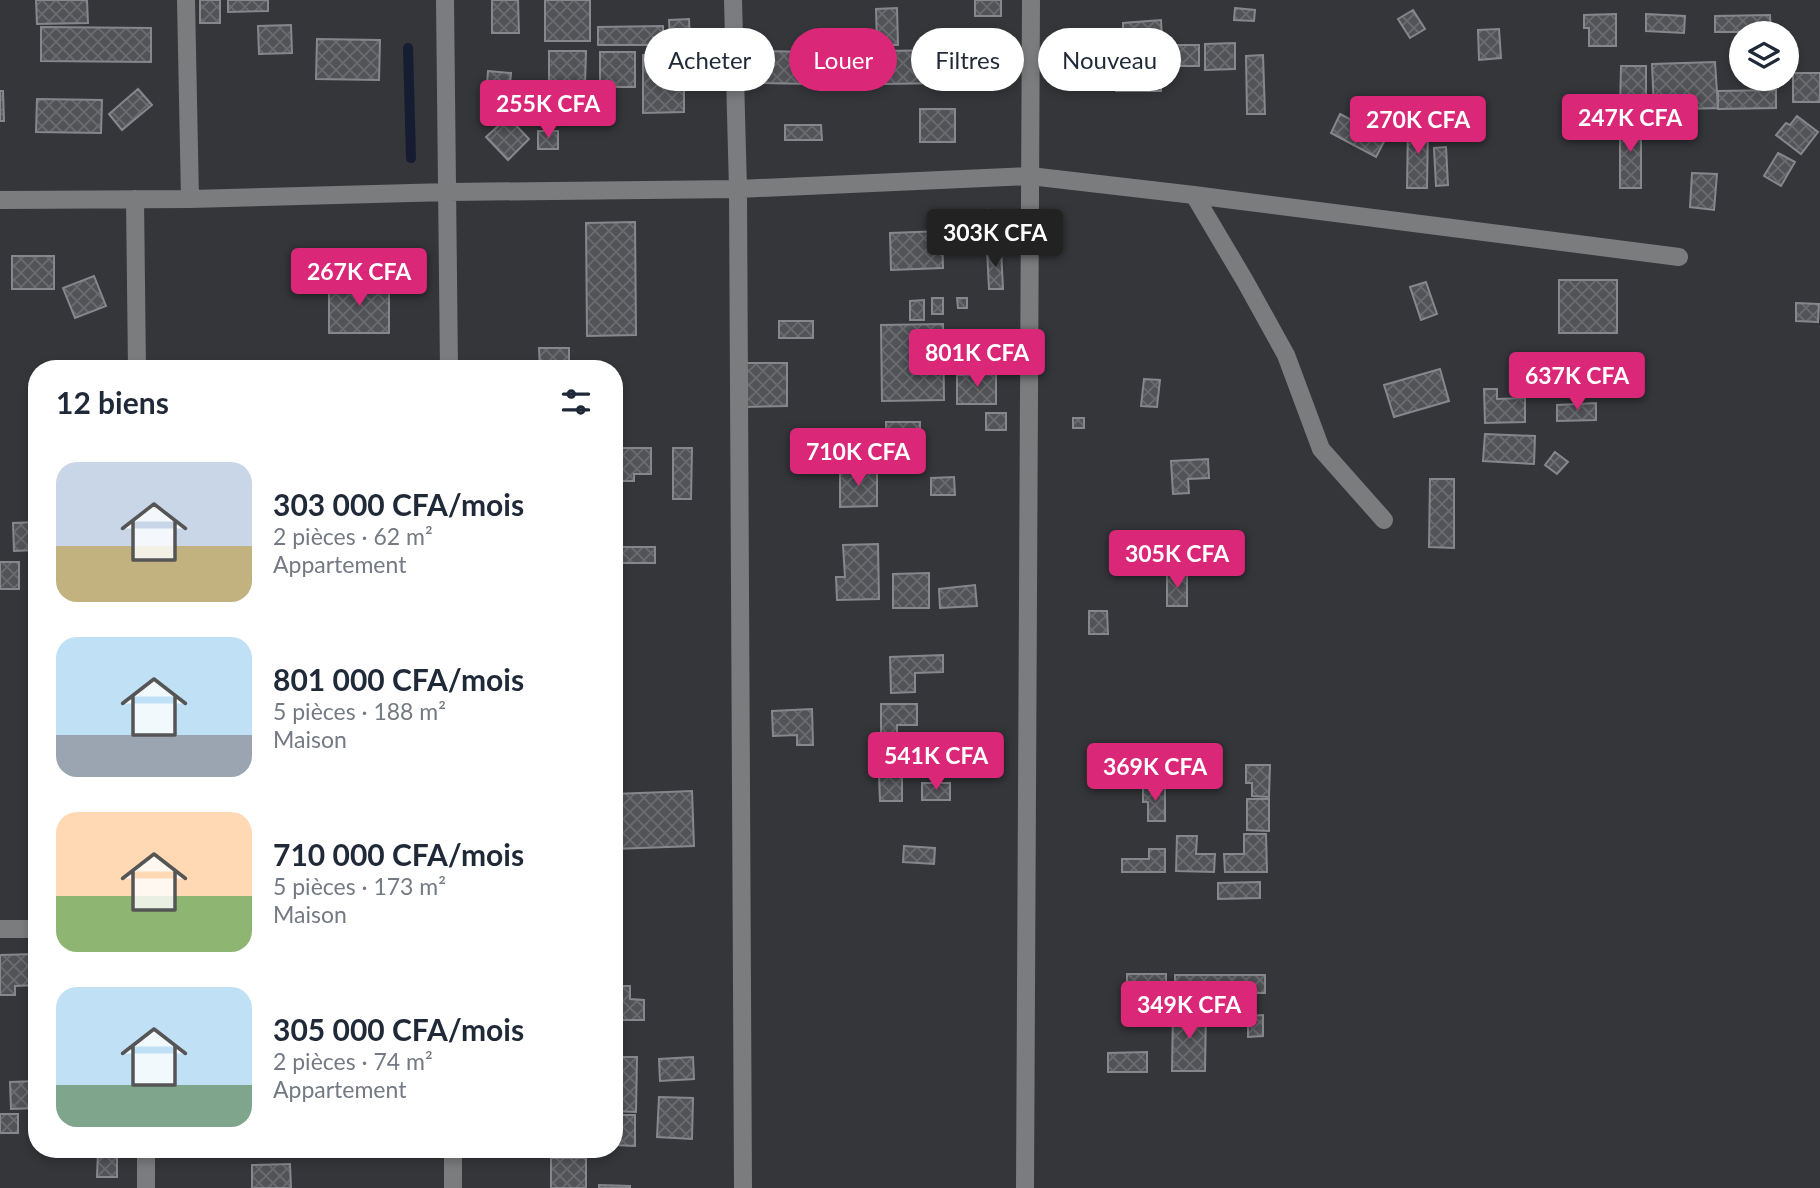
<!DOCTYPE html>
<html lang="fr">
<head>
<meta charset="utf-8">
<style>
	body { margin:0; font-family:Lato,sans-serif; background:#f2f2f3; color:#1f2937; height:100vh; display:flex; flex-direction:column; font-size:26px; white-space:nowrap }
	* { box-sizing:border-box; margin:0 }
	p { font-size:23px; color:#747a83 }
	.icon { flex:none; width:38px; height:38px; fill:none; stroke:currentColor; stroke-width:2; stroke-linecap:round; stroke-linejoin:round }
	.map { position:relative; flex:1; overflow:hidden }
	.drawer { position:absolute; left:28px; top:360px; width:595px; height:798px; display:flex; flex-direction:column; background:#fff; border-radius:28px; box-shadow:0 4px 10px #0003 }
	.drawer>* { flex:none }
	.banner { position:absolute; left:644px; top:28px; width:665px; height:63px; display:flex; gap:14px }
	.controls { position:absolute; left:1729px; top:21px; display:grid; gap:14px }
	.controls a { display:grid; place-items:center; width:70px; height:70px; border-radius:50%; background:#fff; box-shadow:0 4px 10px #0003; font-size:35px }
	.price { position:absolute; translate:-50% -60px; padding:0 16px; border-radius:7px; background:#db2777; color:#fff; font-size:23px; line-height:46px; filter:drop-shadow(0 2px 4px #0008) }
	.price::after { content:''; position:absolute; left:50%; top:42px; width:21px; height:16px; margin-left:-10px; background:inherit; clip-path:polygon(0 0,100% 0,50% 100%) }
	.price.selected { background:#222; color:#fff }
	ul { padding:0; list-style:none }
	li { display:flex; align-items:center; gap:21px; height:175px; padding:0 28px }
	li span { display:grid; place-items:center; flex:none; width:196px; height:140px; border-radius:21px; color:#555 }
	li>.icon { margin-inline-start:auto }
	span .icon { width:84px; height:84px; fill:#fffc; stroke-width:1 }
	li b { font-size:30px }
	h2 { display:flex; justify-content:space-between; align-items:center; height:84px; padding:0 28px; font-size:30px }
	.pill { padding:0 24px; border-radius:32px; background:#fff; box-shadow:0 4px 10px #0003; font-size:24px; line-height:63px }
	.pill.selected { background:#db2777; color:#fff }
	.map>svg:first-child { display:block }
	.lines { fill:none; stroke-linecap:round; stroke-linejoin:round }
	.stream { stroke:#161c32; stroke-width:10 }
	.building { fill:url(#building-cross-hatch); stroke:#86878c; stroke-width:2 }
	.minor { stroke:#7b7c7e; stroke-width:18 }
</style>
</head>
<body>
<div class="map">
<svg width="1820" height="1188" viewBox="0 0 1820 1188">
	<defs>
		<pattern id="building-cross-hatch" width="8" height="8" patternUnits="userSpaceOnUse" patternTransform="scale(1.75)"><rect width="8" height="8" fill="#515357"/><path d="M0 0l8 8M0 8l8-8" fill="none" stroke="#6a6c70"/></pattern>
	</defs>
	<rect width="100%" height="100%" fill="#35363a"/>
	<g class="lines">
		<path class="stream" d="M408,48L411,158"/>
	</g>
	<path class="building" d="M36,0H87L88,23L37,24Z
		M200,0H220V23H200Z
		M228,0H268V11L228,12Z
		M492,0H518L519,33H492Z
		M545,0H590V41H545Z
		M975,0H1001V16H975Z
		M897,8L898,45H877L876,9Z
		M1235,8L1255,10L1254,21L1234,20Z
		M1413,10L1425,29L1410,38L1398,19Z
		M1616,14V46H1589V28H1584V15Z
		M1646,14L1685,16L1684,33L1646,31Z
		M1770,15L1771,32H1715V16Z
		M689,19L690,40L670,41L669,20Z
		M1161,20L1162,38L1123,40V23Z
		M291,25L292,53L259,54L258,26Z
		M663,26V45H598V27Z
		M41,27L151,28V62L41,61Z
		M1499,29L1501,58L1479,60L1478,30Z
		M317,39L380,40L379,80L316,79Z
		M1235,43V69L1205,70V44Z
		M1170,45H1199V66H1170Z
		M1116,49H1161V91H1116Z
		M943,50V83L885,84L884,51Z
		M549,51H586L585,85H549Z
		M762,51L809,52V84L761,83Z
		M600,52H635V87H600Z
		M876,52V86H820V53Z
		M643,55H684V112L643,113Z
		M1263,55L1265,114H1247L1246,56Z
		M954,56H986L987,83L954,84Z
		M1715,62L1718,108L1654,110L1652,64Z
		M1621,66H1646V109H1620Z
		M488,71L511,73L508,111L485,109Z
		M1793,73H1820V102H1793Z
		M138,89L152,105L122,130L109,114Z
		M1776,90V108L1718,109V91Z
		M0,91H3L4,121H0Z
		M37,99L102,100L101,133L36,132Z
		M567,108H598V119L567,120Z
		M920,109H955V142H920Z
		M1340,114L1386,138L1376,157L1331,133Z
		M1647,115L1679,116L1678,137H1646Z
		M1797,116L1818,132L1801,154L1776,135L1786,123L1790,125Z
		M508,117L529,139L508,160L486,137Z
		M1620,119H1641V188H1620Z
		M1408,124H1428L1427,188H1407Z
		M785,125H821L822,140H785Z
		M538,131H558V149H538Z
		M1446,147L1448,185L1436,186L1434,148Z
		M1778,153L1795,162L1781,186L1764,176Z
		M1692,173L1717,174L1714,210L1690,207Z
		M988,210L1005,222L996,233L980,221Z
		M635,222L636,335L587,336L586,223Z
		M942,231L943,268L891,270L890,233Z
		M1001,249L1003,289H989L987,250Z
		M12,256H54V289H12Z
		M94,276L106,306L75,318L63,288Z
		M1559,280H1617V333H1559Z
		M389,282V333H329V283Z
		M1426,282L1437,314L1421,320L1410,287Z
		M932,298H943V314H932Z
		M957,298H967V308H958Z
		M924,300V320H910V301Z
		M1796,303L1819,304L1818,322L1796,321Z
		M779,321H813V338H779Z
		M943,324L944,400L882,401L881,325Z
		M539,348H569V369H540Z
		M158,362H206L205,369H158Z
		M744,363H787V406L744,407Z
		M1440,369L1449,401L1394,417L1384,385Z
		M996,374V404H957V375Z
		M1144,379L1160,380L1157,407L1141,406Z
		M1484,389H1497V399L1525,398V422L1485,423Z
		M1596,403V420L1557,421V405Z
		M986,413H1006V430H986Z
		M1073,418H1084V428H1073Z
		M886,422H920V438H886Z
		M1485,434L1535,436L1534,464L1483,461Z
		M614,448H651V474H634V481H614Z
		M673,448H692L691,499H673Z
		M1555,452L1568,462L1557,474L1545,465Z
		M1208,459L1209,478L1188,479L1189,493L1173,494L1171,461Z
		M840,469H877V506L840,507Z
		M954,477L955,495H931V478Z
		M1430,479H1454V548L1429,547Z
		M37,522V550L14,551L13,523Z
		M878,544L879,599L837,600L836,577H845L843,545Z
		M617,547H655V563H617Z
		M0,562H19V589H0Z
		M929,573V608H893V574Z
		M1167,574H1187V606H1167Z
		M975,585L977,606L940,608L939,589Z
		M1089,611H1107L1108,634H1089Z
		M943,655V672L915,673V692L891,693L890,657Z
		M881,704H917V725H897V740H881Z
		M812,709L813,745H797V735L773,736L772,711Z
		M961,737H999L1000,775L972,776L971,756H962Z
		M1246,765H1270L1269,797L1252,796V783H1246Z
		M879,777H902V801H880Z
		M922,783H950V800H922Z
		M1143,787H1165V821H1148V802H1143Z
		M692,791L694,846L614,849V794Z
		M1247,799H1269V831L1247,830Z
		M1244,834H1266L1267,872H1225L1224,854H1244Z
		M1177,836H1197L1196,854H1215L1214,872L1176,871Z
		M904,846L935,848L934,864L903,862Z
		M1149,849H1165V872H1122V859H1149Z
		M1260,882V898L1218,899V883Z
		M35,954L36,985L15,986V995H0V955Z
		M1127,974H1166V994H1127Z
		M1175,975H1265V993H1220V1010H1175Z
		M614,986H630V999L644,1000V1020H614Z
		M1173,1010H1206L1205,1071H1172Z
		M1263,1015V1036L1248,1037V1016Z
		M1147,1052V1072H1108V1053Z
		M614,1057H637L636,1112L614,1111Z
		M693,1057L694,1079L660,1081L659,1059Z
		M37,1081V1108L11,1109L10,1082Z
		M659,1097L693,1098L692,1139L657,1137Z
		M0,1114H18V1133H0Z
		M614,1115H635V1146L614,1145Z
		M29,1117H37V1135H30Z
		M98,1150H117V1177H97Z
		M551,1158H586V1188H551Z
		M290,1164L291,1188H252V1165Z
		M599,1185L630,1186V1188H599Z"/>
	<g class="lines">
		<path class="minor" d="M186,0L190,199
			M445,0L449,369
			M733,0L738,189L743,1188
			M1194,195L1245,281L1286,355L1321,449L1384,520
			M135,199L137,369
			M0,200L190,199L448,192L738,189L1030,176L1194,195L1679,257
			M0,929H37
			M146,1150V1188
			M453,1150V1188
			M1025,1188L1031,0"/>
	</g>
</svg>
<div class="controls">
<a><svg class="icon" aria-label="layers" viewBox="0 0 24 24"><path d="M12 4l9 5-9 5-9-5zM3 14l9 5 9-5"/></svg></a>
</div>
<b class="price" style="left:548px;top:140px">255K CFA</b>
<b class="price" style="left:1630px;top:154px">247K CFA</b>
<b class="price" style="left:1418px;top:156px">270K CFA</b>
<b class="price selected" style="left:995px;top:269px">303K CFA</b>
<b class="price" style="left:359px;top:308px">267K CFA</b>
<b class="price" style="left:977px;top:389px">801K CFA</b>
<b class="price" style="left:1577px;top:412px">637K CFA</b>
<b class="price" style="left:858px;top:488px">710K CFA</b>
<b class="price" style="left:1177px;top:590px">305K CFA</b>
<b class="price" style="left:936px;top:792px">541K CFA</b>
<b class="price" style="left:1155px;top:803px">369K CFA</b>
<b class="price" style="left:1189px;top:1041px">349K CFA</b>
<div class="banner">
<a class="pill">Acheter</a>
<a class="pill selected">Louer</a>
<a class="pill">Filtres</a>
<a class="pill">Nouveau</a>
</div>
<section class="drawer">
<h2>12 biens<svg class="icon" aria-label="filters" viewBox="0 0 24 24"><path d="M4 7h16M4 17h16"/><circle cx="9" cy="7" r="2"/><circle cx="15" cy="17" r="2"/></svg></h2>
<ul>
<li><span style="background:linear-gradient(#c9d6e8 60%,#c2b280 0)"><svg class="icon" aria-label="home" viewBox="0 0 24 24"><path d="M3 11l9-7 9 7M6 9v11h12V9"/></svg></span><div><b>303 000 CFA/mois</b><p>2 pièces · 62 m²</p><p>Appartement</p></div></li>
<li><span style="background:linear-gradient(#bfe0f5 70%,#9aa5b1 0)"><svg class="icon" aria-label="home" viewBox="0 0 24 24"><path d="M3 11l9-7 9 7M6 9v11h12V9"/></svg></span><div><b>801 000 CFA/mois</b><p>5 pièces · 188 m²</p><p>Maison</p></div></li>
<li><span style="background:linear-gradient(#ffd9b3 60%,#8fb573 0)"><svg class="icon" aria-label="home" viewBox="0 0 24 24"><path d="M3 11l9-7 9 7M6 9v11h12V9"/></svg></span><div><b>710 000 CFA/mois</b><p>5 pièces · 173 m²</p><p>Maison</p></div></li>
<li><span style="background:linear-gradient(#bfe0f5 70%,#7fa58c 0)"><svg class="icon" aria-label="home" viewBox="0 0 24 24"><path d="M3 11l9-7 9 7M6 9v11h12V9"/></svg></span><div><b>305 000 CFA/mois</b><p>2 pièces · 74 m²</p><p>Appartement</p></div></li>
</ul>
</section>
</div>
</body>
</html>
